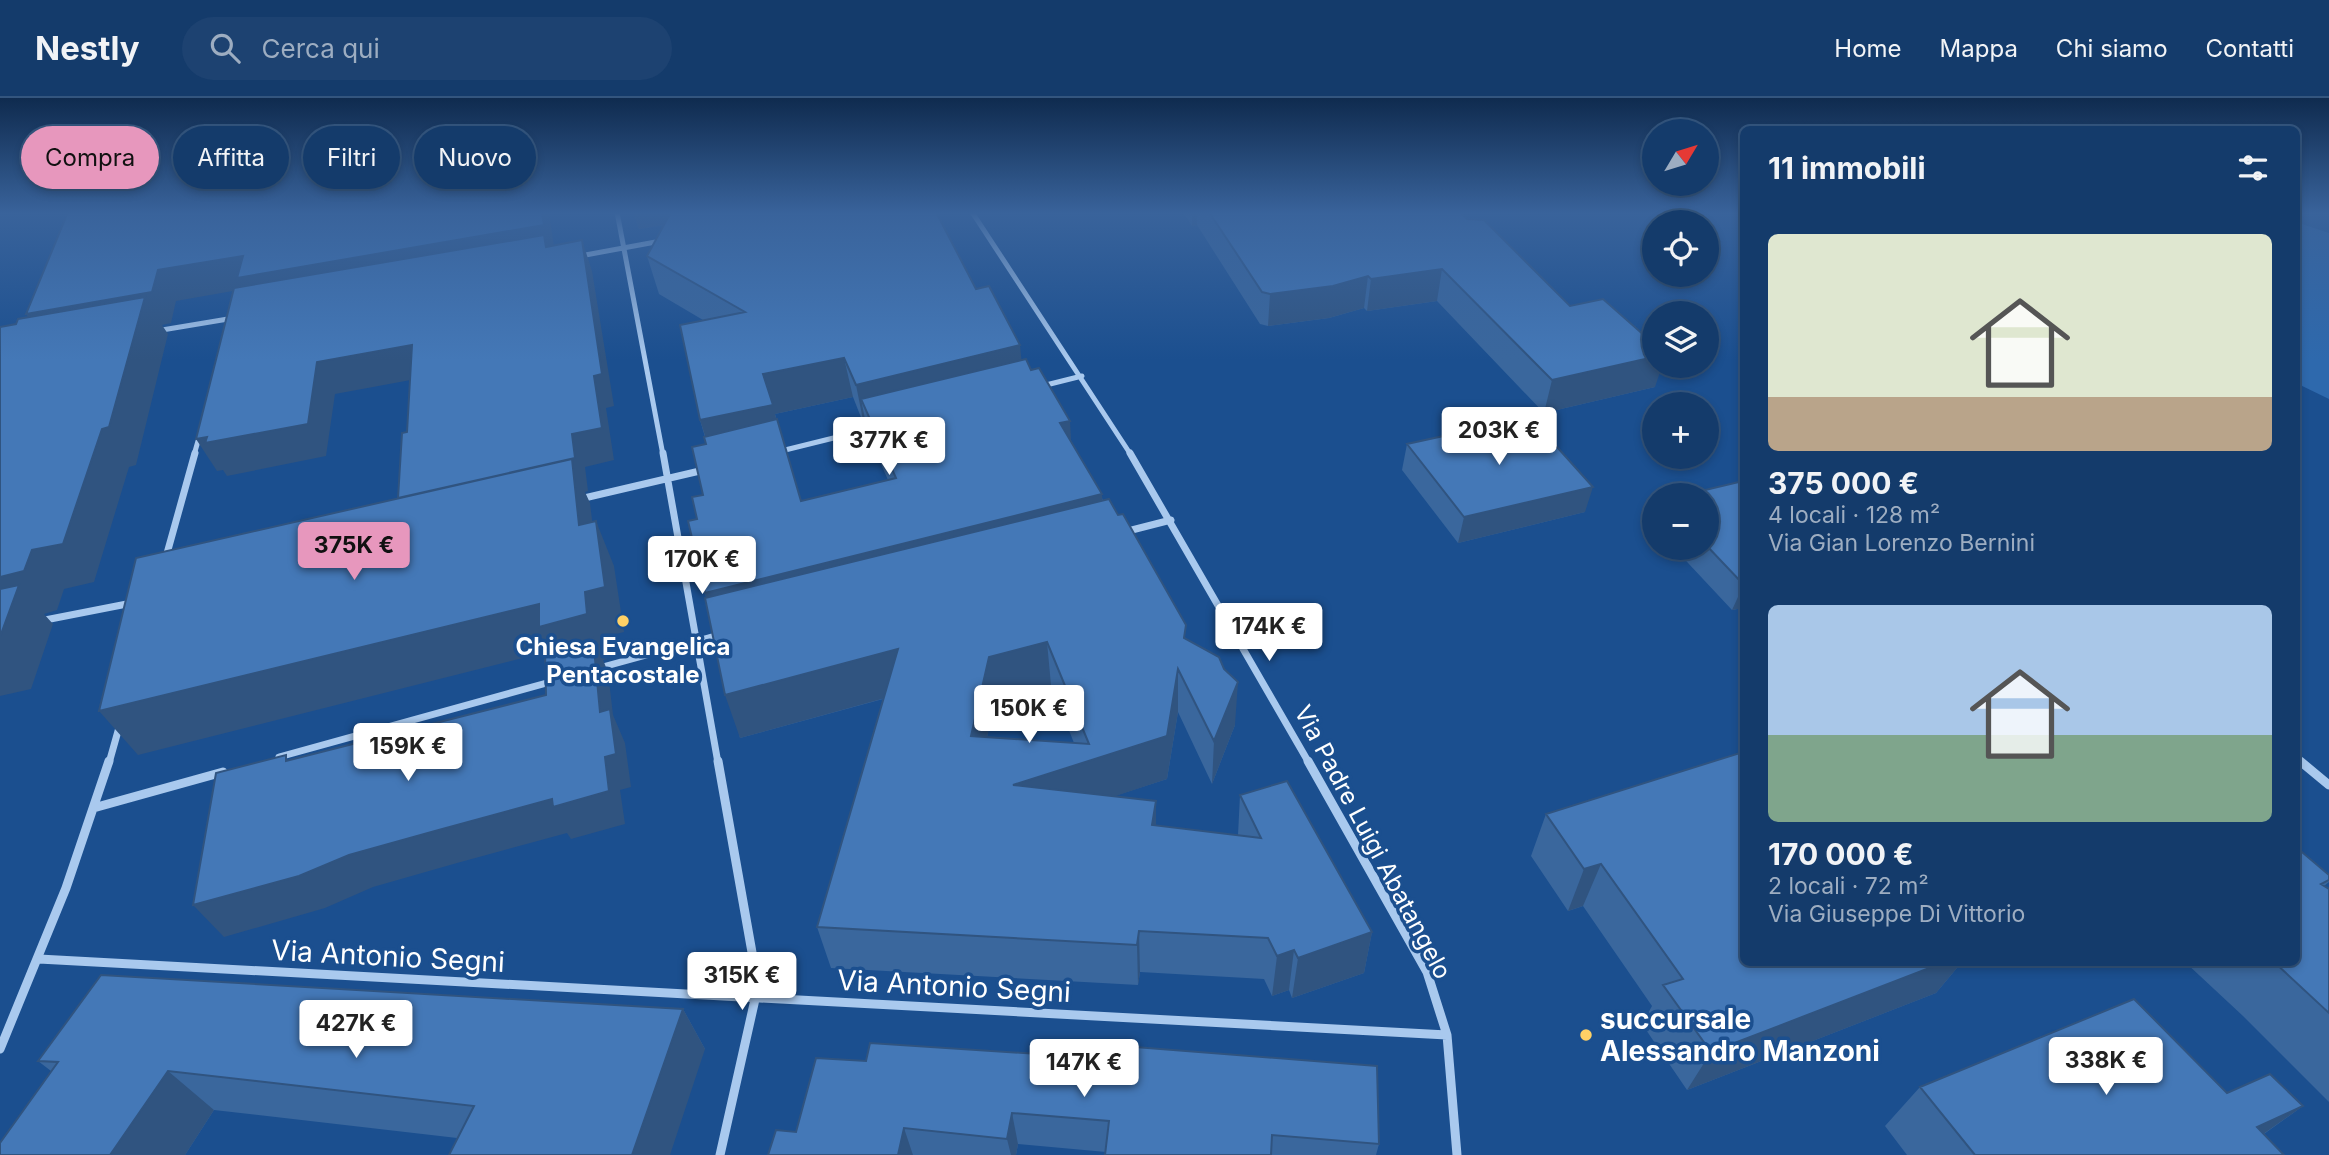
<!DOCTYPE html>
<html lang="it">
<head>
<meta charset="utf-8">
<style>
	body { margin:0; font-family:Inter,sans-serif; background:#1d4271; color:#f1f3f6; height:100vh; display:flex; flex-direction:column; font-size:26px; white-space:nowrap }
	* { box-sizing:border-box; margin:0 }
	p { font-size:23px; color:#9dadc1 }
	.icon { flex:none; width:38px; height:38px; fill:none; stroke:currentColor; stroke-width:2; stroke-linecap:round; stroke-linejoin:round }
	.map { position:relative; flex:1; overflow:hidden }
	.sheet { position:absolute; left:1740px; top:28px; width:560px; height:840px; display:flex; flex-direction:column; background:#143b6b; border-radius:10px; box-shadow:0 4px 10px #0003,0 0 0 2px #33557e }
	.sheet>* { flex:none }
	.hud { position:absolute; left:21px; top:28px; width:665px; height:63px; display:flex; gap:14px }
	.needle { width:46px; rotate:52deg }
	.buttons { position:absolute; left:1642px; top:21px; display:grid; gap:14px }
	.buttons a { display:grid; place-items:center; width:77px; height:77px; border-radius:50%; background:#143b6b; box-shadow:0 4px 10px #0003,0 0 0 2px #33557e; font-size:35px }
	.price { position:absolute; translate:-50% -60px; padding:0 16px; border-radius:7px; background:#fff; color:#222; font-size:23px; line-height:46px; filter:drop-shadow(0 2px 4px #0008) }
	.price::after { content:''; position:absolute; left:50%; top:42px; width:21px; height:16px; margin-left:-10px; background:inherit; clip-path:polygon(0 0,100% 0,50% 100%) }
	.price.on { background:#e797bd; color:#111 }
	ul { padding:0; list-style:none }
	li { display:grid; align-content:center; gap:14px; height:371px; padding:0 28px }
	li span { display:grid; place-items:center; height:217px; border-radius:10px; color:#555 }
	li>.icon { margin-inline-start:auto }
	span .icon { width:126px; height:126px; fill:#fffc; stroke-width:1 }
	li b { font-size:30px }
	h2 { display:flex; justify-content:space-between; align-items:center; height:84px; padding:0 28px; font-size:30px }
	.pill { padding:0 24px; border-radius:32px; background:#143b6b; box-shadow:0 4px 10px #0003,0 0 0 2px #33557e; font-size:24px; line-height:63px }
	.pill.on { background:#e797bd; color:#111 }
	header { display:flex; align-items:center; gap:42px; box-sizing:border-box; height:98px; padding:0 35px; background:#143b6b; border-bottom:2px solid #33557e }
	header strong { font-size:33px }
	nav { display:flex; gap:38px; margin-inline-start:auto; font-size:24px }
	.search { width:490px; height:63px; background:#1d4271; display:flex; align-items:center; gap:18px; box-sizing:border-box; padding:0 24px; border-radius:38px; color:#9dadc1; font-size:26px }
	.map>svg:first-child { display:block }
	.green { fill:#2e69ad }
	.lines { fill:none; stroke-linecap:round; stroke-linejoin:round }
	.minor-far2 { stroke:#a9c9ee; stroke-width:5 }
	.minor-far1 { stroke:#a9c9ee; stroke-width:7 }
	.minor { stroke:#a9c9ee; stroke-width:9 }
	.wall { fill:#3a679d; fill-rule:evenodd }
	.shaded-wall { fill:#305480 }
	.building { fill:#4478b7; stroke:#305480; stroke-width:2; fill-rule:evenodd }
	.poi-dot { fill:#ffd166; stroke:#1b4f8f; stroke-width:2.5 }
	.labels { text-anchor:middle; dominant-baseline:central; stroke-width:7; stroke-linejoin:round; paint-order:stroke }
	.poi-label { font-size:24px; font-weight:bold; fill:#fff; stroke:#1b4f8f }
	.street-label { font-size:24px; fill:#fff; stroke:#1b4f8f }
	.near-street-label { font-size:28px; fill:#fff; stroke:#1b4f8f }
	.near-poi-label { font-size:28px; font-weight:bold; fill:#fff; stroke:#1b4f8f; text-anchor:start }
</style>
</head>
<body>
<header>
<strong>Nestly</strong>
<div class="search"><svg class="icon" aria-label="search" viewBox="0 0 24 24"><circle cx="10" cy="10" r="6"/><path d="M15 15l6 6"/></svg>Cerca qui</div>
<nav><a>Home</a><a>Mappa</a><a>Chi siamo</a><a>Contatti</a></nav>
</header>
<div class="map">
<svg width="2329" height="1057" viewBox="0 0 2329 1057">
	<rect width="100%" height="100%" fill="#1b4f8f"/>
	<path class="green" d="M2296,124L2329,135V301L2296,285V207L2299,204L2296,200Z"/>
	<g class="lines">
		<path class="minor-far2" d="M617,114L663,357
			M972,114L1131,357
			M580,158L661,143
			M156,233L234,220
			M1042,288L1082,278
			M777,354L874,330
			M194,357L200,336"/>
		<path class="minor-far1" d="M663,355L718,665
			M1130,355L1309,665
			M580,401L704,372
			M1124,434L1171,422
			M166,459L195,355
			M40,523L132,505
			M599,570L719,537
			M279,659L554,583
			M2297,661L2302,665
			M109,665L120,626"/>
		<path class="minor" d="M718,663L758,888L720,1057
			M1308,663L1427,874L1447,937L1457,1057
			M2300,663L2329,687
			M97,709L223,674
			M39,861L1447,937
			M0,951L66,790L109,663"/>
	</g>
	<path class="wall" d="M633,114L976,191L1071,344L1103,402L1186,541L1235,627L1212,686L1178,614L1167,681L1114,698L1156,728L1238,737L1240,697L1372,834L1364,875L1292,900L1289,892L1272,898L1264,881L1140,874L1138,887L831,870L817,829L883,601L740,640L706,500L697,421L703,397L706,346L705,339L700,322L703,222L659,196L647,158L664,127L639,131ZM853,299L864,327L866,326L868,337L888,382L801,403L775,316ZM1051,587L1074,645L987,639L995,603Z
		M1183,114H1461L1467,121L1570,208L1655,289L1544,315L1437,203L1367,213L1364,210L1329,220L1268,228L1260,226L1197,127L1192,128Z
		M1407,346L1585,414L1458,445L1402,372Z
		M1743,383V510L1732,512L1674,450H1706V397Z
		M1546,716L1743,864H1962L1936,895L1687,992L1642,926L1652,908L1583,808L1568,813L1531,758Z
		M2296,749L2329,777V784L2324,788L2329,792V1004L2243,918L2185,864H2296Z
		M683,911L705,951L457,1040L214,1012L185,1057H0L51,973L38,963Z
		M816,960L1379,1046L1376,1057H1105L1106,1054L1018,1046L1016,1057H768L796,1034Z
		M1920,989L2227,995L2303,1008L2264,1036L2284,1057H1907L1885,1028Z"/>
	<path class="shaded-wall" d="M542,114H549L555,156L244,191L176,203L171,225L162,227L168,236L136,367L129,369L94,484L64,491L57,512L44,516L53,526L31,591L0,598V479L48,247L26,216L158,172L243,158Z
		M633,114H790L689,123L639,131Z
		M1192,114H1197V127L1192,128Z
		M582,142L592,173L614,308L606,310L614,362L585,369L588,393L585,394L590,405L598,472L415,435L572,336L594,278Z
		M1442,171L1437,203L1367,213L1371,181Z
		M1368,178L1364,210L1329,220L1268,228L1270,196Z
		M412,247L427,279L335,296L326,358L227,378L223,372L217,373L196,341L317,264Z
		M1020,247L1024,287L861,301L866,326L864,327L856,287Z
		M1654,259V268H1662L1655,289L1544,315L1552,282Z
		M844,260L853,299L775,316L783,347L713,363L700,322L763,276Z
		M1070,323L1072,359L1060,325Z
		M1593,389L1585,414L1458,445L1464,419Z
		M1102,396L1104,433L717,531L705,495Z
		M596,423L614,468L624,534L604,539L607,561L603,562L608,574L613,617L625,645L631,689L620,692L625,726L571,741L567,735L457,765L373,789L325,810L224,839L193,807L349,757L552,701L551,553L138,657L99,613L585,494Z
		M1743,488V510L1732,512Z
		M1047,544L1051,587L995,603L978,681L971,638L989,559Z
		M898,551L907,594L740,640L725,597Z
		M1178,571V614L1167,681L1019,730L1013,687L1167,638Z
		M1238,584L1235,627L1212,686L1214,643Z
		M1156,703V745L1152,727Z
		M1601,766L1583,808L1568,813L1584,771Z
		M1139,833L1140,874L1138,887L1137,847Z
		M1372,834L1364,875L1292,900L1298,860Z
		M1294,852L1289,892L1272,898L1277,858Z
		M1933,864H1962L1936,895L1687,992L1711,954Z
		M683,911L705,951L670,1057H632Z
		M168,973L214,1012L185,1057H110Z
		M2303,1008L2249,1046L2257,1029Z
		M1012,1015L1018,1046L1016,1057H1011L1007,1041Z
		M904,1030L913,1057H898Z"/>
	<path class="building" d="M68,114H542L544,127L237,180L243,158L158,172L152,194L26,216Z
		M671,114H936L976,191L989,188L1020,247L856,287L844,260L763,276L773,307L700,322L680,227L745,214L647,158Z
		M1209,114H1461L1467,121L1484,122L1570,208L1603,201L1654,246V259L1552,282L1442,171L1371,181L1368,178L1333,188L1270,196L1262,194Z
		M544,137L546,149L582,142L602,276L594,278L602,330L572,336L575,360L398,400L402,335L407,334L412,247L317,264L308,326L205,345L207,339L196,341L234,190Z
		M145,199L109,329L102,331L63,446L32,452L24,473L0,479V229L16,226L18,221Z
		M1026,261L1031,272L1039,270L1070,323L1060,325L1102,396L705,495L688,423L697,421L692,399L703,397L692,349L706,346L704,339L777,321L801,403L896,380L861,301Z
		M1530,319L1593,389L1464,419L1407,346Z
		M572,361L579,427L596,423L605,489L585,494L587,516L539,529V506L99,613L136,460Z
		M1743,383V486L1706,447V397H1684Z
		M1109,401L1118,417L1123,416L1186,527L1184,540L1219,559L1224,571L1238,584L1214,643L1178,571L1167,638L1013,687L1156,703L1152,727L1261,740L1240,697L1287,683L1372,834L1298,860L1294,852L1277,858L1268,840L1139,833L1137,847L817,829L898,551L725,597L705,500ZM1047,544L1089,646L971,638L989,559Z
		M19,487L0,539V491Z
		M593,540L600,614L610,611L616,656L605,659L609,693L553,709L552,701L435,733L349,757L299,778L193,807L216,675L286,657V663L546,597L545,553Z
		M1743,654V864H1945L1711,954L1663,887L1683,881L1601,766L1584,771L1546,716Z
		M2296,749L2329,777V782L2321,786L2329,791V915L2274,864H2296Z
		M101,877L683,911L632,1057H449L474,1008L168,973L110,1057H0V1045L58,964L38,963Z
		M2134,901L2227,995L2270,976L2303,1008L2257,1029L2284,1057H1975L1920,989Z
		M1071,944L1377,968L1379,1046L1272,1037L1271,1057H1105L1109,1023L1012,1015L1007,1041L904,1030L898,1057H768L776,1032L796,1034L816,960L866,963L870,945L1069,958Z"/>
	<linearGradient id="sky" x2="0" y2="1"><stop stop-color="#0f2b4f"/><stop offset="0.44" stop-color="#39639b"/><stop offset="1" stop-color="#39639b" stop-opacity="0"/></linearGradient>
	<rect width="2329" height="262" fill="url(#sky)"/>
	<g class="poi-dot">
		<circle cx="623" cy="523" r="7"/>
		<circle cx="1586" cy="937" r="7"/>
	</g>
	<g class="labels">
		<g class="poi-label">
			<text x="623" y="548">Chiesa Evangelica<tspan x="623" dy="28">Pentacostale</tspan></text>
		</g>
		<g class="street-label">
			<text transform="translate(1373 744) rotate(62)">Via Padre Luigi Abatangelo</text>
		</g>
		<g class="near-street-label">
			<text transform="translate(388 858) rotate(3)">Via Antonio Segni</text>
			<text transform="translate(954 888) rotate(3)">Via Antonio Segni</text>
		</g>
		<g class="near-poi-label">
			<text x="1600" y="921">succursale<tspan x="1600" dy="32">Alessandro Manzoni</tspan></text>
		</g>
	</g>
</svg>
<div class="buttons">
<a><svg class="needle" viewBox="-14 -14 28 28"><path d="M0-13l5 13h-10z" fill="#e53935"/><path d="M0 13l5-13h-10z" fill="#9dadc1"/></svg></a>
<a><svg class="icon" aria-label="locate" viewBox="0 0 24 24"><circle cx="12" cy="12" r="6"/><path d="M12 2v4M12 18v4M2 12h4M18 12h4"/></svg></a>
<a><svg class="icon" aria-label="layers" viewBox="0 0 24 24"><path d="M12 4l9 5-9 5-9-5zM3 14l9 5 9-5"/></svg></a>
<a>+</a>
<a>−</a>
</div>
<b class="price" style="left:1499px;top:369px">203K €</b>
<b class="price" style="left:889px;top:379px">377K €</b>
<b class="price on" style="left:354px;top:484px">375K €</b>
<b class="price" style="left:702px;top:498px">170K €</b>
<b class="price" style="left:1269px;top:565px">174K €</b>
<b class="price" style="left:1029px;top:647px">150K €</b>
<b class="price" style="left:408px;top:685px">159K €</b>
<b class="price" style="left:742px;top:914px">315K €</b>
<b class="price" style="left:356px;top:962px">427K €</b>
<b class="price" style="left:2106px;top:999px">338K €</b>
<b class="price" style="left:1084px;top:1001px">147K €</b>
<div class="hud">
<a class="pill on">Compra</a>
<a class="pill">Affitta</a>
<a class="pill">Filtri</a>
<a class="pill">Nuovo</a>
</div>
<section class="sheet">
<h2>11 immobili<svg class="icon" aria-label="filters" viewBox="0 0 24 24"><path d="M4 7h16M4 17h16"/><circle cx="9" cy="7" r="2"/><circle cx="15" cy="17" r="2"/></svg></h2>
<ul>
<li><span style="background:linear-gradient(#dfe7d0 75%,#b9a48a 0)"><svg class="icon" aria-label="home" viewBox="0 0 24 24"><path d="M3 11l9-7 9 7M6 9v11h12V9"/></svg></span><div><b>375 000 €</b><p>4 locali · 128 m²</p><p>Via Gian Lorenzo Bernini</p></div></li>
<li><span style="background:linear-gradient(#a9c7e8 60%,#7fa58c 0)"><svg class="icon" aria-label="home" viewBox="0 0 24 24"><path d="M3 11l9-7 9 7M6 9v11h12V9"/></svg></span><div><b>170 000 €</b><p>2 locali · 72 m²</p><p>Via Giuseppe Di Vittorio</p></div></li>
</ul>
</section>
</div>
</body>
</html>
